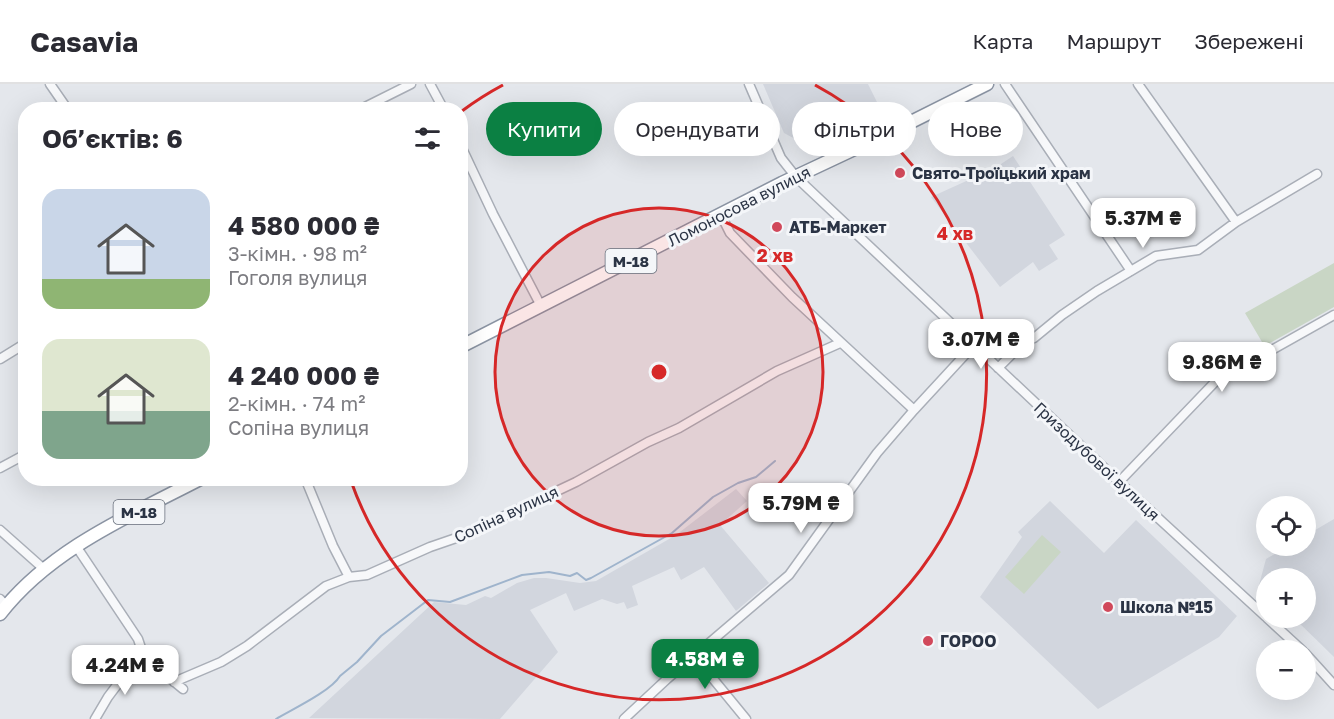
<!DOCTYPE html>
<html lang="uk">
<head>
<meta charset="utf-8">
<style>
	body { margin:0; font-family:"Golos Text",sans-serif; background:#f2f2f3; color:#2b2b33; height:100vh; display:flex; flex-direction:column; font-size:22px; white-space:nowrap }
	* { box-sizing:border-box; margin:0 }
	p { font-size:20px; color:#7c7c81 }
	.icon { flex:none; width:33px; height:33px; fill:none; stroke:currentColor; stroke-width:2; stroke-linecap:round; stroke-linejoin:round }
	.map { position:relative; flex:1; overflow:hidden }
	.sheet { position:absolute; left:18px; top:18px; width:450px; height:384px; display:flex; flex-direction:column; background:#fff; border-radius:24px; box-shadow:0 6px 24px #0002 }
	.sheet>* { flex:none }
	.top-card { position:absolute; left:486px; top:18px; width:570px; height:54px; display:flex; gap:12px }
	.tools { position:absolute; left:1256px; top:412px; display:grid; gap:12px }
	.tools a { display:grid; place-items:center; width:60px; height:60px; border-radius:50%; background:#fff; box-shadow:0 6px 24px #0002; font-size:30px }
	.price { position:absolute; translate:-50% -51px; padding:0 14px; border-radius:12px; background:#fff; color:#222; font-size:20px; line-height:39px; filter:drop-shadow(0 2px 3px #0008) }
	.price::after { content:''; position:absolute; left:50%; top:36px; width:18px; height:14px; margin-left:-9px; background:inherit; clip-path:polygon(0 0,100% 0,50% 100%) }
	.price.active { background:#0b8043; color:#fff }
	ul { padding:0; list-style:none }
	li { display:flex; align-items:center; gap:18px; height:150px; padding:0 24px }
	li span { display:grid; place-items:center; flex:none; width:168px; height:120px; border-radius:18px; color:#555 }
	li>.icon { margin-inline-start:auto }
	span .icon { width:72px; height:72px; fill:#fffc; stroke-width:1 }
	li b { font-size:26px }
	h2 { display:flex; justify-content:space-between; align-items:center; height:72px; padding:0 24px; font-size:26px }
	.chip { padding:0 21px; border-radius:27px; background:#fff; box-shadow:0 6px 24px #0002; font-size:21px; line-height:54px }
	.chip.active { background:#0b8043; color:#fff }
	header { display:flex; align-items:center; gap:36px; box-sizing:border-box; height:84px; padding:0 30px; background:#fff; border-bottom:2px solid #e1e1e2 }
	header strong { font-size:28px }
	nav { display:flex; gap:33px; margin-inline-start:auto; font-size:21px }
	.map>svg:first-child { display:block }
	.built { fill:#d2d6de }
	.green { fill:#c9d6c5 }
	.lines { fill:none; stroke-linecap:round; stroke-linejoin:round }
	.stream { stroke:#9fb4cc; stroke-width:2 }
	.minor-casing { stroke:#a9aeb7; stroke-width:11 }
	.highway-casing { stroke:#8b94a3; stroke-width:15 }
	.minor { stroke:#f7f8fa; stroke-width:8 }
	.highway { stroke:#fff; stroke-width:12 }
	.ring { fill:none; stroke:#d62828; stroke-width:3 }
	.poi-dot { fill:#d1495b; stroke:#f4f6f9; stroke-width:2 }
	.labels { text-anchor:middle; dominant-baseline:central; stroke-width:6; stroke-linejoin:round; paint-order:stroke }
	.shield { fill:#f4f6f9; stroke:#676e7b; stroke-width:1.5 }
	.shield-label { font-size:15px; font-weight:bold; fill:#2b3445 }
	.poi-label { font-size:16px; font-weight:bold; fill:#2b3445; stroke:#f4f6f9; text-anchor:start }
	.street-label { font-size:16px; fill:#2b3445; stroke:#f4f6f9 }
	.centre { fill:#d62828; stroke:#f4f6f9; stroke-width:3 }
	.ring-label { font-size:18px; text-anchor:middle; font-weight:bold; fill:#d62828; stroke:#f4f6f9; stroke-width:6; stroke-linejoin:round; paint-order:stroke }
</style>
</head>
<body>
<header>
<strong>Casavia</strong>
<nav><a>Карта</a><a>Маршрут</a><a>Збережені</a></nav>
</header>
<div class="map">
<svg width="1334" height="635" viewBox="0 0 1334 635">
	<rect width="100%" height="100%" fill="#e4e7ec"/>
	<path class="built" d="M763,0H868L877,18L797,56L784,49Z
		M1013,72L1065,151L1049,161L1058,175L1039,187L1033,178L1000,203L931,113L995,84Z
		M736,405L747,417L720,441L769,499L736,527L704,483L681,496L674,483L632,502L638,521L627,525L624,518L617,520L602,515L574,527L566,509L530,526L558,568L500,635L309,634L434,518L466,521L485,512L491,514L517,499L534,494H546L580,499L596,497L676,451Z
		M1050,417L1104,469L1136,436L1237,532L1219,553L1098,625L980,513L1022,453L1018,448Z
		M1334,435V573L1294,534H1305V495H1266V507L1259,501L1266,475L1288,462H1305V452Z"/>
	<path class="green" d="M1334,179V223L1268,260L1262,258L1245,229Z
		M1042,451L1061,468L1024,510L1005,493Z"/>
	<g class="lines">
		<path class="stream" d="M276,635C293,625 331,607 340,592L357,578L381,552L428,516L450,518L522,491L549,488L570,492L577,489L586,496L591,494L672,449L713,413L738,399L756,393L775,377"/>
		<g class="minor-casing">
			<path id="minor" d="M50,0L68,26
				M430,0L444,26
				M749,0L781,74L796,93L1132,410L1266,533
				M1005,0L1131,187
				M1138,0L1236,138
				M359,26L411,0
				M460,60L493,130L541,222
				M721,131L730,149L792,213L914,326
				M0,275L26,259
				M998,284L1024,258L1034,254L1062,231L1097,207L1156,172L1198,166L1236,138L1317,90
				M0,384L26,370
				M305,394L333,462L349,493
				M1119,398L1215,298L1334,231
				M0,446L45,486
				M76,462L138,555L144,573L183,605
				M0,515L7,522
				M1267,534L1303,567
				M703,565L701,575L705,585L746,635
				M1305,569L1334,601
				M174,598L221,578L247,562L326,502L349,493L367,491L430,463L462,452L576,398L648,358L679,344L777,287L840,259
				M95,635L108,613L138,573H144
				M624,635L667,595L789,491L877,369L914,326L974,261"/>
		</g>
		<g class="highway-casing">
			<path id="highway" d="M460,263L782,99L899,44L987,0
				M0,530C50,465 131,431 202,394"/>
		</g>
		<use href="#minor" class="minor"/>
		<use href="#highway" class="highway"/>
	</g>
	<circle cx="659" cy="288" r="164" fill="#d62828" fill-opacity=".12"/>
	<g class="ring">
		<circle cx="659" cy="288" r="164"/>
		<path d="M462 27A327 327 0 0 1 503 1M815 1A327 327 0 1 1 351 397"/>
	</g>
	<g class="poi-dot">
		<circle cx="900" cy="89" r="6"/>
		<circle cx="777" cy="143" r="6"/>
		<circle cx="1108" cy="523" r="6"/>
		<circle cx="928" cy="557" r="6"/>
	</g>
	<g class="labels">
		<g class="shield">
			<rect x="605.5" y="165" width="51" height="24" rx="4.5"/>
			<rect x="113.5" y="416" width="51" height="24" rx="4.5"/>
		</g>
		<g class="shield-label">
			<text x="631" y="177">М-18</text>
			<text x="139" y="428">М-18</text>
		</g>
		<g class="poi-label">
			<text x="912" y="89">Свято-Троїцький храм</text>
			<text x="789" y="143">АТБ-Маркет</text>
			<text x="1120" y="523">Школа №15</text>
			<text x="940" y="557">ГОРОО</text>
		</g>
		<g class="street-label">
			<text transform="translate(739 122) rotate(-27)">Ломоносова вулиця</text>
			<text transform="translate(1097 377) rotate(43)">Гризодубової вулиця</text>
			<text transform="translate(506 430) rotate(-25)">Сопіна вулиця</text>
		</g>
	</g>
	<circle cx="659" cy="288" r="9" class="centre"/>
	<g class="ring-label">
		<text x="955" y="156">4 хв</text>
		<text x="775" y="178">2 хв</text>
	</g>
</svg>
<div class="tools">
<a><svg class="icon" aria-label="locate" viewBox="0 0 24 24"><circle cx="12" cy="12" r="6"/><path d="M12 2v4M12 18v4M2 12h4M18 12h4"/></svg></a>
<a>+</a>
<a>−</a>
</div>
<b class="price" style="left:1143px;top:165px">5.37M ₴</b>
<b class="price" style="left:981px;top:286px">3.07M ₴</b>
<b class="price" style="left:1222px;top:309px">9.86M ₴</b>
<b class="price" style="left:801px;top:450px">5.79M ₴</b>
<b class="price active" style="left:705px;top:606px">4.58M ₴</b>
<b class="price" style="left:125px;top:612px">4.24M ₴</b>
<div class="top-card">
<a class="chip active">Купити</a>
<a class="chip">Орендувати</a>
<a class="chip">Фільтри</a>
<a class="chip">Нове</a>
</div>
<section class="sheet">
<h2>Об’єктів: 6<svg class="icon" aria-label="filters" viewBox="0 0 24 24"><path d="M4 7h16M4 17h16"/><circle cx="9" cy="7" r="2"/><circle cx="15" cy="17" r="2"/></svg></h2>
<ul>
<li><span style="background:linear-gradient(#c9d6e8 75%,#8fb573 0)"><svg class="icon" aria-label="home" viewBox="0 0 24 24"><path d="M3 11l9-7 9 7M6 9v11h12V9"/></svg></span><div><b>4 580 000 ₴</b><p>3-кімн. · 98 m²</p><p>Гоголя вулиця</p></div></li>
<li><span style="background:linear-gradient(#dfe7d0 60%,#7fa58c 0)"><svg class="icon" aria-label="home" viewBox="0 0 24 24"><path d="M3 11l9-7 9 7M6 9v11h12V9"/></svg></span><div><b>4 240 000 ₴</b><p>2-кімн. · 74 m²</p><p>Сопіна вулиця</p></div></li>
</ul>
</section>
</div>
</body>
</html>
